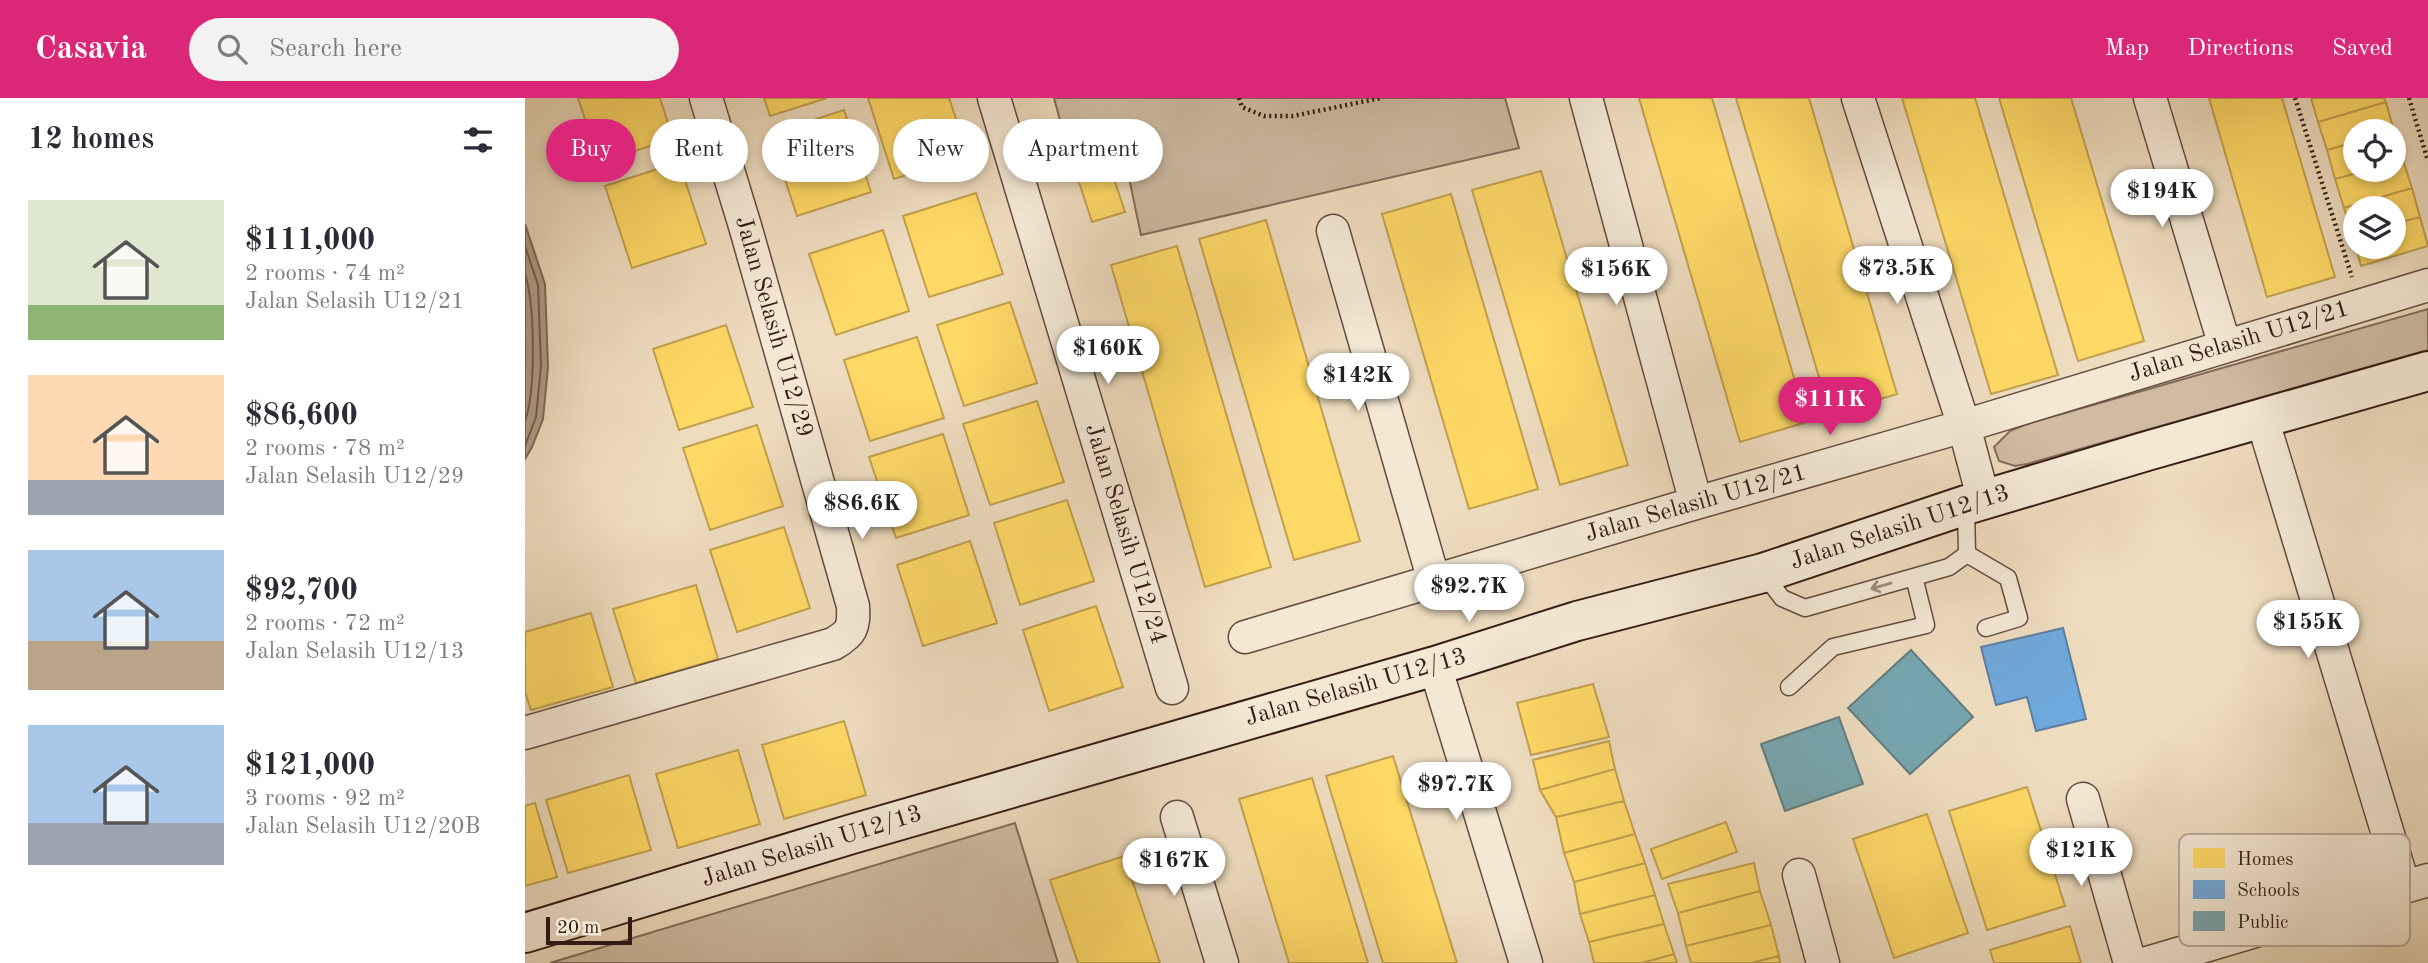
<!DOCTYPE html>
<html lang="en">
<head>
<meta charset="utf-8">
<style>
	body { margin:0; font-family:"Old Standard TT",serif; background:#f2f2f3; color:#2b2b33; height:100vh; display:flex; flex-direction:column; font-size:26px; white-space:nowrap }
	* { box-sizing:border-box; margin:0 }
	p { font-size:23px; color:#7c7c81 }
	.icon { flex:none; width:38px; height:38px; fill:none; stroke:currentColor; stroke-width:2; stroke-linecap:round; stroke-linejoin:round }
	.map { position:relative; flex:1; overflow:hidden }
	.side { display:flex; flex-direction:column; background:#fff; width:525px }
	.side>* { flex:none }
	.top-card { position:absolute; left:21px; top:21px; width:665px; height:63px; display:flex; gap:14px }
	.tools { position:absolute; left:1818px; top:21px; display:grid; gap:14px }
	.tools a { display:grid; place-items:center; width:63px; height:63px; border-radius:50%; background:#fff; box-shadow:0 4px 10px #0003; font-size:35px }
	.scale { position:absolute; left:21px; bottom:18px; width:86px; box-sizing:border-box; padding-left:7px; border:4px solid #341c13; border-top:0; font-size:19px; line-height:24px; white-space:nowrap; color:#341c13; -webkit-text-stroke:5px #f4e8d5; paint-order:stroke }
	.price { position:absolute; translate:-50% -60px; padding:0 16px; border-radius:24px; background:#fff; color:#222; font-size:23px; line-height:46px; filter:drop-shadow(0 2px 4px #0008) }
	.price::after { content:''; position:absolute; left:50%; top:42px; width:21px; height:16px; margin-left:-10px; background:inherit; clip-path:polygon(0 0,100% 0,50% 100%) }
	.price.current { background:#db2777; color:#fff }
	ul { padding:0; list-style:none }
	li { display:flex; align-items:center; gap:21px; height:175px; padding:0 28px }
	li span { display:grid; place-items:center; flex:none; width:196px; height:140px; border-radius:0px; color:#555 }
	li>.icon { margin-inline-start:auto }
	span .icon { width:84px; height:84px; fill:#fffc; stroke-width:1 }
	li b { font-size:30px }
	h2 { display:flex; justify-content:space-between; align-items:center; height:84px; padding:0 28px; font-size:30px }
	.chip { padding:0 24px; border-radius:32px; background:#fff; box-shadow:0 4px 10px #0003; font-size:24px; line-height:63px }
	.chip.current { background:#db2777; color:#fff }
	header { display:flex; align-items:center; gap:42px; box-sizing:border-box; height:98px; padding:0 35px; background:#db2777; color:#fff }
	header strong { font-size:33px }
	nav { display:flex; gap:38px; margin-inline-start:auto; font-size:24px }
	.search { width:490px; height:63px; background:#f2f2f3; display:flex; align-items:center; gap:18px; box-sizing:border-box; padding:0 24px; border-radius:38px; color:#7c7c81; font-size:26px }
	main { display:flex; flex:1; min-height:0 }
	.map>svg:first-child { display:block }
	.green { fill:#cebba2; stroke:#816c5a; stroke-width:2 }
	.water { fill:#af9b85; stroke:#7e6857; stroke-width:2 }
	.homes { fill:#ffd966; stroke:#c2a04d; stroke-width:2 }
	.schools { fill:#6fa8dc; stroke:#5d7ea0; stroke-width:2 }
	.public { fill:#76a5af; stroke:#627c80; stroke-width:2 }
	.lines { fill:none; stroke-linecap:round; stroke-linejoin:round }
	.shore { stroke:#725c4c; stroke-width:2 }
	.lane-casing { stroke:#624c3e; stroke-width:19 }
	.street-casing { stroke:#624c3e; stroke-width:35 }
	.secondary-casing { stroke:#341c13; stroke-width:42 }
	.path { stroke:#341c13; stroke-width:4.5; stroke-dasharray:2 3.5; stroke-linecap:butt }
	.lane { stroke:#f4e8d5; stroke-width:16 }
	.street { stroke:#f4e8d5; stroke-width:32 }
	.secondary { stroke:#f4e8d5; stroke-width:38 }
	.oneway { stroke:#9e8c7e }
	.labels { text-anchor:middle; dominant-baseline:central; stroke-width:7; stroke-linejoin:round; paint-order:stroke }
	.street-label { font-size:24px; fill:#341c13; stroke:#f4e8d5 }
	.key { fill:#f4e8d5; stroke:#baab9b; stroke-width:2 }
	.key-label { font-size:19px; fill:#341c13 }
</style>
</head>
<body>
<header>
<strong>Casavia</strong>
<div class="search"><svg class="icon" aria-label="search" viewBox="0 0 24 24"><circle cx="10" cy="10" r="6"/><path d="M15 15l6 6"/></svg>Search here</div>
<nav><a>Map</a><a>Directions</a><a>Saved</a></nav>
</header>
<main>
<section class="side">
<h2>12 homes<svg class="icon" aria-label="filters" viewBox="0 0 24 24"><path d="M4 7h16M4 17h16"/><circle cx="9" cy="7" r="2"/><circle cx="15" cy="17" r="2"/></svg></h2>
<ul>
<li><span style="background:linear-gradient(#dfe7d0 75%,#8fb573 0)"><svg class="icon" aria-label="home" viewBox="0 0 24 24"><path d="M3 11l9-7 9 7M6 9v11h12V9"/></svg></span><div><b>$111,000</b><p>2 rooms · 74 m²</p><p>Jalan Selasih U12/21</p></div></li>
<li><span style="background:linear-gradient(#ffd9b3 75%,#9aa5b1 0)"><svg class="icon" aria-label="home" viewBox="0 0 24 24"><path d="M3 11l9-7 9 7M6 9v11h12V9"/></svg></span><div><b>$86,600</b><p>2 rooms · 78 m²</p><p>Jalan Selasih U12/29</p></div></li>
<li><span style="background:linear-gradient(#a9c7e8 65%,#b9a48a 0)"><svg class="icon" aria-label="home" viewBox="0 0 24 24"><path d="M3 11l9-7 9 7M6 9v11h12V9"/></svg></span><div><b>$92,700</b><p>2 rooms · 72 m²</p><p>Jalan Selasih U12/13</p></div></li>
<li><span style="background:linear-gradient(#a9c7e8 70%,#9aa5b1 0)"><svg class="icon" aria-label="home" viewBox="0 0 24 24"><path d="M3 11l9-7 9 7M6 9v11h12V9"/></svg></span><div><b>$121,000</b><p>3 rooms · 92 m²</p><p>Jalan Selasih U12/20B</p></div></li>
</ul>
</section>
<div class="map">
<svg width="1903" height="865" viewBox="0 0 1903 865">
	<rect width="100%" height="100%" fill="#eedcbf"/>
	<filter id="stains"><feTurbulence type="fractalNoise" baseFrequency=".00286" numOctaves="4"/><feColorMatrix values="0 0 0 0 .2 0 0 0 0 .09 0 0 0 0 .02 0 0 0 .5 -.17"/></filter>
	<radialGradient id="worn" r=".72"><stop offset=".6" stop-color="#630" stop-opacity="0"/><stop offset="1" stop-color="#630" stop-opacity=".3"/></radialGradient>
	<path class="green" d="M529,0H980L994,50L616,137L595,37L545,59Z
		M1903,211V252L1502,366L1490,368L1474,363L1469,349L1485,333L1502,326Z
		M490,725L533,865H25Z"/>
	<path class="water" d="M0,126L20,186L23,269L18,321L7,349L0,361Z"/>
	<path class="homes" d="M53,0H135L148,41L74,64Z
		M239,0H302L245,18Z
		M343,0H424L443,57L369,81Z
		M1114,0H1187L1282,324L1215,344Z
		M1211,0H1284L1372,296L1305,316Z
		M1377,0H1450L1533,277L1466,296Z
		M1474,0H1546L1619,243L1553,263Z
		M1684,0H1757L1810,179L1742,199Z
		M1786,0H1859L1861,4L1793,24Z
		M1861,4L1869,33H1830V44L1802,52L1793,24Z
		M319,12L346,94L272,118L245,36Z
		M1867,33H1869L1878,62L1869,64V33Z
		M1830,44V72H1843L1810,81L1802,52Z
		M1878,62L1887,90L1819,110L1810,81L1843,72H1869V64Z
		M154,64L181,146L107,170L80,88Z
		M586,72L600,114L567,124L553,81Z
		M1016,73L1103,367L1035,387L947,92Z
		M1887,90L1895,119L1869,126V110H1830V138H1828L1819,110Z
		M451,95L478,176L404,199L378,118Z
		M926,96L1013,391L944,411L857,116Z
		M1895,119L1903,148L1836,168L1831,149H1869V126Z
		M741,122L835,443L769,462L674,141Z
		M358,132L384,213L311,237L284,156Z
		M652,148L746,469L680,489L586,167Z
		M485,204L512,285L439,308L412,227Z
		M201,227L228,309L154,332L128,251Z
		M392,239L419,320L345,343L319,262Z
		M512,303L539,384L465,407L438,326Z
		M232,327L258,408L185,432L158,350Z
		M418,336L444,417L371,440L344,359Z
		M542,402L569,483L495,507L469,425Z
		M259,429L285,510L212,534L185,452Z
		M445,443L472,525L398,548L372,467Z
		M171,487L193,561L111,585L88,511Z
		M571,508L598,589L524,613L498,532Z
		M66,515L88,589L6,612L0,594V534Z
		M1068,586L1084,639L1006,657L992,605Z
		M319,623L341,697L259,721L237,647Z
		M1084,643L1090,671L1015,692L1008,662Z
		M213,652L235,726L153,750L131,676Z
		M868,658L932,865H858L801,678Z
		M1090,671L1099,703L1031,719L1015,692Z
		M104,677L126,752L43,775L21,702Z
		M787,680L843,865H764L714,701Z
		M1502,689L1540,808L1462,832L1424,713Z
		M1099,703L1110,736L1039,755L1031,719Z
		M10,705L32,779L0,788V708Z
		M1402,716L1443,835L1369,860L1328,741Z
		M1201,724L1212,754L1137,781L1126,751Z
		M1110,736L1120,765L1049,784L1039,755Z
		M599,758L635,865H553L525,782Z
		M1120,765L1130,797L1055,816L1049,784Z
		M1229,765L1235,793L1153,815L1143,786Z
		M1235,793L1246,827L1161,848L1153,815Z
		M1130,797L1139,826L1064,844L1055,816Z
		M1139,826L1149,856L1117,865H1069L1064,844Z
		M1246,827L1254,858L1226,865H1166L1161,848Z
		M1545,828L1556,865H1469L1465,852Z
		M1149,856L1152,865H1117Z
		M1254,858L1255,865H1226Z"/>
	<path class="schools" d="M1538,530L1561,621L1511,633L1502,599L1471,607L1456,549Z"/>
	<path class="public" d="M1386,552L1448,619L1385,676L1323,610Z
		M1314,619L1338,686L1260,713L1236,646Z"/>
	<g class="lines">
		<path class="shore" d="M0,148L13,187L16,268L11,319L0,348
			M0,176C10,207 11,293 0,323"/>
		<g class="lane-casing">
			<path id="lane" d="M1442,456L1483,480L1494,520L1461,530
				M1238,475L1257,500L1280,510L1424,469L1442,456L1441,407
				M1264,589L1308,549L1401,527L1389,479"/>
		</g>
		<g class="street-casing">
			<path id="street" d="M469,0L647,590
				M1061,0L1171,405
				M1333,0L1439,328L1459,403
				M1625,0L1700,248
				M808,133L909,483
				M1737,320L1879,789
				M720,539L1171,405L1439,328L1903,187
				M910,568L1001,865
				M0,635L308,546C327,535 329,530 328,508L220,128L181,0
				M1558,701L1605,865
				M652,719L697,865
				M1274,777L1298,865
				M1622,865L1903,782"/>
		</g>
		<g class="secondary-casing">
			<path id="secondary" d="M0,835L327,736L910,568L1052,523L1238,475L1441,407L1622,353L1903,273"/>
		</g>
		<path class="path" d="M714,0L717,9L739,18H768L856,0
			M1770,0L1827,179
			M1884,0L1903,63"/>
		<use href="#lane" class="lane"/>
		<use href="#street" class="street"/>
		<use href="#secondary" class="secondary"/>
	</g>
	<defs><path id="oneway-shaft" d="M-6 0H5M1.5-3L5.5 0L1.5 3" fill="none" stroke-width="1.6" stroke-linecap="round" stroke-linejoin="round" transform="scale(1.75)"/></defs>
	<use class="oneway" href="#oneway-shaft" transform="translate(1356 488) rotate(164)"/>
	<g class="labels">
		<g class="street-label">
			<text transform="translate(248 229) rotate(74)">Jalan Selasih U12/29</text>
			<text transform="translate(1714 244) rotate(-17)">Jalan Selasih U12/21</text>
			<text transform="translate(1171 406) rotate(-16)">Jalan Selasih U12/21</text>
			<text transform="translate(1375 430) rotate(-18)">Jalan Selasih U12/13</text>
			<text transform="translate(600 436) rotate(73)">Jalan Selasih U12/24</text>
			<text transform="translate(831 590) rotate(-16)">Jalan Selasih U12/13</text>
			<text transform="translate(287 749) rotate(-17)">Jalan Selasih U12/13</text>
		</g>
	</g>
	<rect x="1654" y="736" width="231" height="112" rx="10" class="key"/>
	<rect x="1668" y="750" width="32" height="20" fill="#ffd966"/>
	<rect x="1668" y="782" width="32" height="19" fill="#6fa8dc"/>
	<rect x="1668" y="813" width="32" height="20" fill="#76a5af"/>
	<g class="key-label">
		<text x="1712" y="767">Homes</text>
		<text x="1712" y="798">Schools</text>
		<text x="1712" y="830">Public</text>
	</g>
	<rect width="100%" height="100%" filter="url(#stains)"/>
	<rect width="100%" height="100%" fill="url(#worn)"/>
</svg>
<div class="tools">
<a><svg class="icon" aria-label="locate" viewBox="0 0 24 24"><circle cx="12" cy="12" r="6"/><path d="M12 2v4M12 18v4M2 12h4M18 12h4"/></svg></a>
<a><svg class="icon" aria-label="layers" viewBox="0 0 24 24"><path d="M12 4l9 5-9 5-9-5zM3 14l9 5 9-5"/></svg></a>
</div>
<div class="scale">20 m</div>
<b class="price" style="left:1637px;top:131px">$194K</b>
<b class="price" style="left:1372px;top:208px">$73.5K</b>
<b class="price" style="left:1091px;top:209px">$156K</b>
<b class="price" style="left:583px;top:288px">$160K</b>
<b class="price" style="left:833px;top:315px">$142K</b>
<b class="price current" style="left:1305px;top:339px">$111K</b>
<b class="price" style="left:337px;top:443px">$86.6K</b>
<b class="price" style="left:944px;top:526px">$92.7K</b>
<b class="price" style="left:1783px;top:562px">$155K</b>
<b class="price" style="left:931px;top:724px">$97.7K</b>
<b class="price" style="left:1556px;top:790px">$121K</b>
<b class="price" style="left:649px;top:800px">$167K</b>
<div class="top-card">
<a class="chip current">Buy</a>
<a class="chip">Rent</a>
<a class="chip">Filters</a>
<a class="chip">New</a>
<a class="chip">Apartment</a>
</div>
</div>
</main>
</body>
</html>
